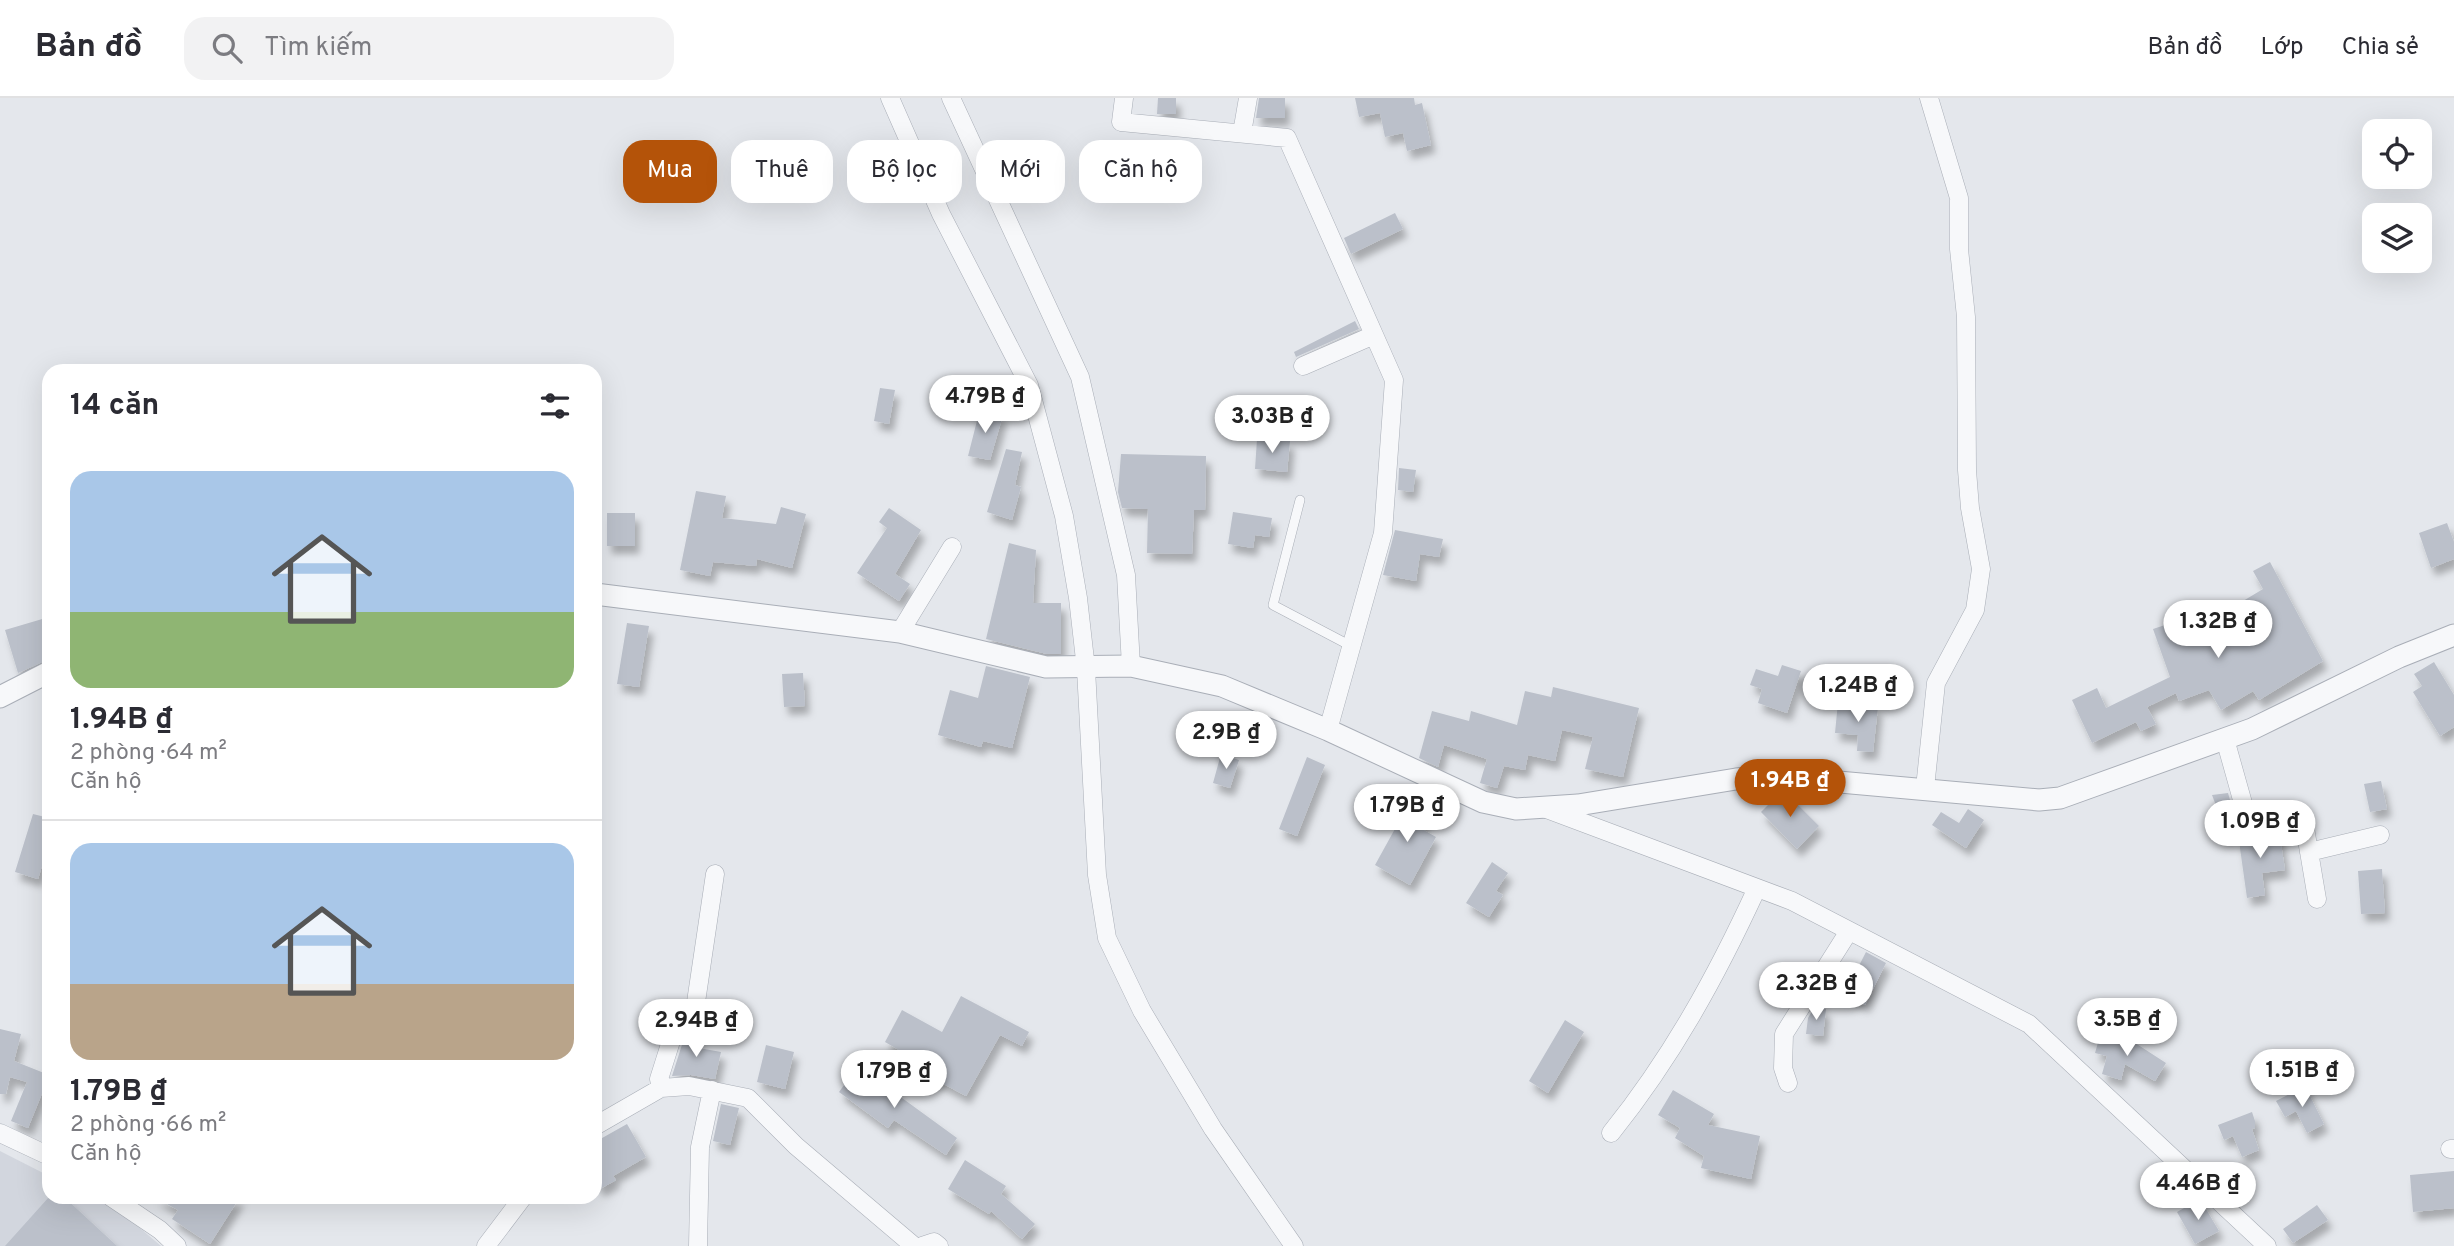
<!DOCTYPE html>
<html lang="vi">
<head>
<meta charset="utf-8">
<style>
	body { margin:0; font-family:Overpass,sans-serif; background:#f2f2f3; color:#2b2b33; height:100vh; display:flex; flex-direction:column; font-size:26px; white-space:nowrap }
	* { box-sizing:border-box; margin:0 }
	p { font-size:23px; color:#7c7c81 }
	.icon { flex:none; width:38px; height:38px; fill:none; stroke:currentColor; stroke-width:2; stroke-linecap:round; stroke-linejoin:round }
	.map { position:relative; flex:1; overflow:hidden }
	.side { position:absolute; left:42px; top:266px; width:560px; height:840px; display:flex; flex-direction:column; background:#fff; border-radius:21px; box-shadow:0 7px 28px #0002 }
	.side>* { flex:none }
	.top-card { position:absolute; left:623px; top:42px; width:665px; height:63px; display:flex; gap:14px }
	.buttons { position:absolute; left:2362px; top:21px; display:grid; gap:14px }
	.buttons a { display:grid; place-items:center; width:70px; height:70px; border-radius:14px; background:#fff; box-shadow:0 7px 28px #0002; font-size:35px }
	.price { position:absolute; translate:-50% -60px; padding:0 16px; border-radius:24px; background:#fff; color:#222; font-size:23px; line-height:46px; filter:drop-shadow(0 2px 4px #0008) }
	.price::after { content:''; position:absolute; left:50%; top:42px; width:21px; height:16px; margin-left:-10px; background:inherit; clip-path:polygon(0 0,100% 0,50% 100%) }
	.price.selected { background:#b45309; color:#fff }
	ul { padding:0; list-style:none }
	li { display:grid; align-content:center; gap:14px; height:371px; padding:0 28px }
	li+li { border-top:2px solid #e1e1e2 }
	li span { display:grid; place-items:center; height:217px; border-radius:21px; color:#555 }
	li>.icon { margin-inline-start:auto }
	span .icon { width:126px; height:126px; fill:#fffc; stroke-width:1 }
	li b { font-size:30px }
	h2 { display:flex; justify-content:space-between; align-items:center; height:84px; padding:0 28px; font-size:30px }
	.pill { padding:0 24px; border-radius:21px; background:#fff; box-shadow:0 7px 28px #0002; font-size:24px; line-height:63px }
	.pill.selected { background:#b45309; color:#fff }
	header { display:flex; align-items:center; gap:42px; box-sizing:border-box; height:98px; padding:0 35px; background:#fff; border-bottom:2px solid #e1e1e2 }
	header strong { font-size:33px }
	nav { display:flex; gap:38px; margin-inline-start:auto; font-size:24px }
	.search { width:490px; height:63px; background:#f2f2f3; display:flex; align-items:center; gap:18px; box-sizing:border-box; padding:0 24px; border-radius:21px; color:#7c7c81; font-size:26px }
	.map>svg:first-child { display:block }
	.built { fill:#d2d6de }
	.building { fill:#bbc0ca; filter:url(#shadow) }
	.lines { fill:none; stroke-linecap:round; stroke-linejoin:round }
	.service-casing { stroke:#a9aeb7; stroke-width:10 }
	.minor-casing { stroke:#a9aeb7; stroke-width:19 }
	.tertiary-casing { stroke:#a9aeb7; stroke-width:23 }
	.service { stroke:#f7f8fa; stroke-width:9 }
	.minor { stroke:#f7f8fa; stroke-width:18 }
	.tertiary { stroke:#f7f8fa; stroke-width:21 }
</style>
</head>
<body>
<header>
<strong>Bản đồ</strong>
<div class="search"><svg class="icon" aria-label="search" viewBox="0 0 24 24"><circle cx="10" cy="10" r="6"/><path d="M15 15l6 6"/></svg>Tìm kiếm</div>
<nav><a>Bản đồ</a><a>Lớp</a><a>Chia sẻ</a></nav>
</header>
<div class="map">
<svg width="2454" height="1148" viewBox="0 0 2454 1148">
	<defs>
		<filter id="shadow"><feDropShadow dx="4.5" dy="8" stdDeviation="3.5" flood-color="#0004"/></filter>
	</defs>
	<rect width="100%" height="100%" fill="#e4e7ec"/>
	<path class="built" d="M0,1053L49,1078V1099H92L121,1114L161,1148H0Z"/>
	<path class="building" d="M1158,0H1176V16H1157Z
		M1259,0H1285V20H1256Z
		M1355,0H1414L1415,7L1422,5L1431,47L1407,53L1403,35L1385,39L1380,15L1359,19Z
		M1395,115L1403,131L1351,156L1344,140Z
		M1355,223L1359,231L1296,259L1294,254Z
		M880,290L895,292L889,326L874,323Z
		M980,311L1003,317L990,362L968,358Z
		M1257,341L1290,343L1287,374L1255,371Z
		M1006,351L1022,354L1015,387L1021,389L1012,422L987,414Z
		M1121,356L1206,358L1205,412H1194L1192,456L1147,455L1148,411L1122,410L1118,394Z
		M1399,370L1416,372L1413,394L1398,392Z
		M696,393L726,398L722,420L776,426L781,409L806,416L792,470L757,461L756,468L713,464L710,478L680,472Z
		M889,410L921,432L895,476L910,486L899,503L857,475L887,430L879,424Z
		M1233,414L1272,420L1269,439L1255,437L1253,450L1228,446Z
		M607,415H635V448H607Z
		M2447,425L2454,444V461L2431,470L2419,435Z
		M1395,432L1443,441L1439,459L1420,456L1416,483L1383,477Z
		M1009,445L1036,452L1033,505H1061V556H1047L986,541Z
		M2270,464L2323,563L2259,602L2253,593L2221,612L2209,592L2179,603L2176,595L2147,609L2156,626L2141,633L2136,624L2092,645L2072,602L2097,590L2106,610L2170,579L2153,531L2168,526L2175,544L2263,491L2253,473Z
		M49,519V561L18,575L5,532Z
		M627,525L649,528L639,589L617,586Z
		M2434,564L2454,597V629L2440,638L2413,594L2422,588L2414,576Z
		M1782,567L1801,573L1787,615L1758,605L1762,591L1750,587L1756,571L1778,578Z
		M986,568L1030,579L1012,650L983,643L981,649L938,637L950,592L978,600Z
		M803,575L805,608L784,609L782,576Z
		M1553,589L1639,610L1623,679L1585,671L1593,639L1562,632L1555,663L1528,657L1525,672L1504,668L1497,690L1480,685L1487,661L1444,647L1438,669L1419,660L1432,613L1469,623L1471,613L1517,627L1525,593L1551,599Z
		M1838,604L1878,609L1873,654L1857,653L1858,637L1835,635Z
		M1221,656L1239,662L1230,690L1213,685Z
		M1307,659L1325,667L1297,738L1279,731Z
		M2381,683L2387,711L2370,714L2364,686Z
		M1783,692L1819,728L1797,751L1761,714Z
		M2228,695L2237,726L2244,734L2220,739L2218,713L2212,697Z
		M1412,700L1431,711L1420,730L1436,739L1410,787L1375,767Z
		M1968,711L1984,722L1966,750L1932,727L1941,714L1959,725Z
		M33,716L49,720V745L38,781L15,774Z
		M2279,732L2285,772L2262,775L2265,797L2247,800L2238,736L2259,737Z
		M1492,764L1508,775L1496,793L1503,797L1489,819L1466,805Z
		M2382,771L2385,815L2361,816L2358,773Z
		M1866,854L1886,865L1865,907L1844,897Z
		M961,898L1029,934L1022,948L1000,937L966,998L923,975L927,968L885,944L902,912L942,934Z
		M1814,910L1826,911L1823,938L1806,936L1808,920Z
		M1565,922L1584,934L1548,995L1529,983Z
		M0,931L21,936L14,963L49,977V989L45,988L28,1030L11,1023L27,984L10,979L6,996H0Z
		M687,931L696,933L693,949L721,954L715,981L691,977L672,978Z
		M2101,934L2132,943L2166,965L2155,983L2125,966L2121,982L2102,976L2107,958L2095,955Z
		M766,947L794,954L785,991L757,984Z
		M858,968L957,1040L946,1057L894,1022L888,1030L839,994Z
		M2305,988L2324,1026L2307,1035L2296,1013L2285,1019L2276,1003Z
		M1673,992L1714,1016L1708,1027L1760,1038L1751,1081L1701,1070L1704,1058L1675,1040L1680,1030L1658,1017Z
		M721,1006L739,1010L730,1047L713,1043Z
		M2252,1014L2255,1023V1030L2252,1031L2259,1052L2242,1059L2233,1038L2224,1042L2218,1027Z
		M627,1026L646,1059L613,1078L616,1082L600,1091L595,1082V1044Z
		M965,1062L1006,1088L1001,1096L1035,1126L1022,1141L991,1113L989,1116L948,1091Z
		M2454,1073V1110L2413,1114L2410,1077Z
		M49,1099H64L117,1148H5Z
		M154,1099H240L210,1146L172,1121L178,1112Z
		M2200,1101L2219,1133L2195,1146L2177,1114Z
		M2317,1107L2328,1122L2293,1145L2283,1131Z"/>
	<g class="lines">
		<g class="service-casing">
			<path id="service" d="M1300,402L1273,507L1351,548"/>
		</g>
		<g class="minor-casing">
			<path id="minor" d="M890,0L941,116L1029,287L1064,418L1078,500L1086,571L1097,777L1107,840L1142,913L1213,1031L1294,1148
				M951,0L1080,279L1126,477L1131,568
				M1124,0L1121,24L1287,40L1394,282L1383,435L1328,632
				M1242,35L1248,0
				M1303,268L1374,237
				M900,534L952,449
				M2225,641L2248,723L2257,726L2295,716L2304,724L2317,801
				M1925,690L1936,585L1975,512L1981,471L1970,410L1967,372L1966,219L1959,151V100L1929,0
				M1544,710L1792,803L2029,926L2267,1148
				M2309,754L2380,737
				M1788,985L1783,970L1784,936L1849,833
				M661,990L659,981L677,924L693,911L696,904L715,776
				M595,1028L661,990L689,988L748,1000L796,1048L914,1148
				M0,1035L49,1058
				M1611,1035C1672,959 1716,879 1757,790
				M2450,1051H2454
				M111,1099L160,1132L177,1148
				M486,1148L523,1099
				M698,1148L700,1049L712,992
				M922,1148L934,1144L939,1148"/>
		</g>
		<g class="tertiary-casing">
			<path id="tertiary" d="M595,496L900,534L1046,569L1131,568L1222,588L1328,632L1483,704L1516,711L1578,707L1736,681L1772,678L2039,702L2060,700L2252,631L2399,559L2454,537
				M0,599L49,574"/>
		</g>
		<use href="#service" class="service"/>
		<use href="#minor" class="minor"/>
		<use href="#tertiary" class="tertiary"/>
	</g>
</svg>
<div class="buttons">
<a><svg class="icon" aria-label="locate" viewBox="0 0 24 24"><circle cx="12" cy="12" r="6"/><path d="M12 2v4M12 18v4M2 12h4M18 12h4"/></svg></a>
<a><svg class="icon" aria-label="layers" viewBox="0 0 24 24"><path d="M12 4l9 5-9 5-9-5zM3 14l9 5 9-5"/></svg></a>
</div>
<b class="price" style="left:985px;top:337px">4.79B ₫</b>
<b class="price" style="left:1272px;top:357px">3.03B ₫</b>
<b class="price" style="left:2218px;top:562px">1.32B ₫</b>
<b class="price" style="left:1858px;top:626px">1.24B ₫</b>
<b class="price" style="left:1226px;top:673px">2.9B ₫</b>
<b class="price selected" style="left:1790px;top:721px">1.94B ₫</b>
<b class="price" style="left:1407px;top:746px">1.79B ₫</b>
<b class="price" style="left:2260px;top:762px">1.09B ₫</b>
<b class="price" style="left:1816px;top:924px">2.32B ₫</b>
<b class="price" style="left:2127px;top:960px">3.5B ₫</b>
<b class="price" style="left:696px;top:961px">2.94B ₫</b>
<b class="price" style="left:2302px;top:1011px">1.51B ₫</b>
<b class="price" style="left:894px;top:1012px">1.79B ₫</b>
<b class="price" style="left:2198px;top:1124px">4.46B ₫</b>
<div class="top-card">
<a class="pill selected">Mua</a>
<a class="pill">Thuê</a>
<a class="pill">Bộ lọc</a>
<a class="pill">Mới</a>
<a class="pill">Căn hộ</a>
</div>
<section class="side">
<h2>14 căn<svg class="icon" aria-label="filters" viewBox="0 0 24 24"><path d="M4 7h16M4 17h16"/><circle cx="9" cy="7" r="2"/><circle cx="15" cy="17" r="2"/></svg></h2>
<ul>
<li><span style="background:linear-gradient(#a9c7e8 65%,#8fb573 0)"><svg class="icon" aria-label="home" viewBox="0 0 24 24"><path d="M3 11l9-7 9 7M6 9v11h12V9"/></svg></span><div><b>1.94B ₫</b><p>2 phòng · 64 m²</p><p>Căn hộ</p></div></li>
<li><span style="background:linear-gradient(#a9c7e8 65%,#b9a48a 0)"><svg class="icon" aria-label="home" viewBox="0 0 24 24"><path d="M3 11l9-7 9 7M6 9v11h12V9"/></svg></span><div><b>1.79B ₫</b><p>2 phòng · 66 m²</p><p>Căn hộ</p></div></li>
</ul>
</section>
</div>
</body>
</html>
